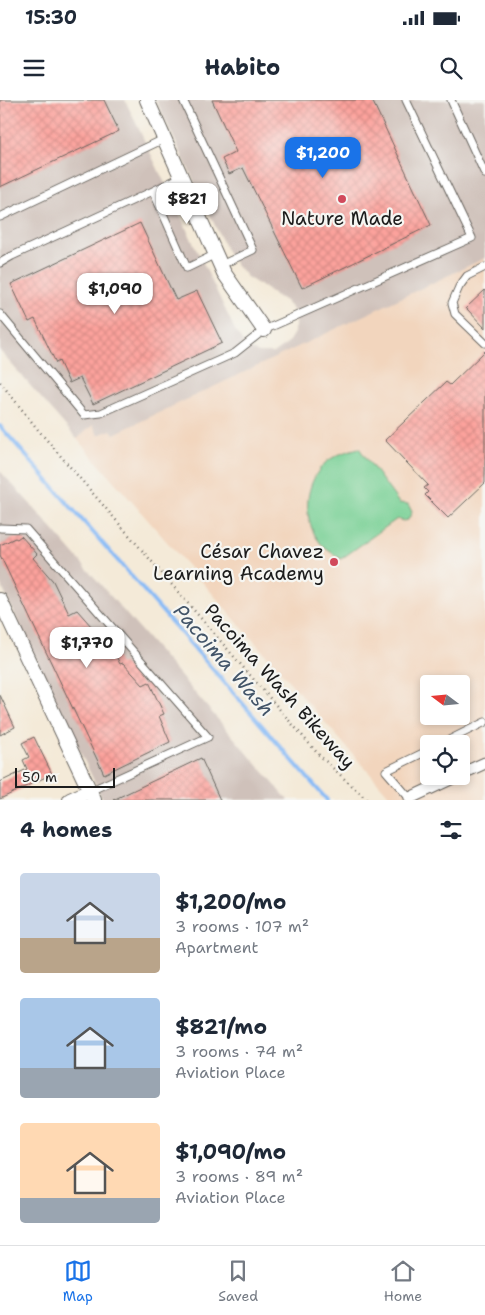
<!DOCTYPE html>
<html lang="en">
<head>
<meta charset="utf-8">
<style>
	body { margin:0; font-family:"Shantell Sans",sans-serif; background:#f2f2f3; color:#1f2937; height:100vh; display:flex; flex-direction:column; font-size:19px; white-space:nowrap }
	* { box-sizing:border-box; margin:0 }
	p { font-size:16px; color:#747a83 }
	.icon { flex:none; width:28px; height:28px; fill:none; stroke:currentColor; stroke-width:2; stroke-linecap:round; stroke-linejoin:round }
	.map { position:relative; height:700px; overflow:hidden }
	.details { display:flex; flex-direction:column; background:#fff; flex:1 }
	.details>* { flex:none }
	.needle { width:32px; rotate:286deg }
	.controls { position:absolute; left:420px; top:575px; display:grid; gap:10px }
	.controls a { display:grid; place-items:center; width:50px; height:50px; border-radius:5px; background:#fff; box-shadow:0 2px 8px #0003; font-size:25px }
	.scale { position:absolute; left:15px; bottom:12px; width:100px; box-sizing:border-box; padding-left:5px; border:2px solid #1c1c1c; border-top:0; font-size:14px; line-height:18px; white-space:nowrap; color:#1c1c1c; -webkit-text-stroke:4px #f6f6f2; paint-order:stroke }
	.price { position:absolute; translate:-50% -42px; padding:0 11px; border-radius:10px; background:#fff; color:#222; font-size:16px; line-height:32px; filter:drop-shadow(0 1px 2px #0008) }
	.price::after { content:''; position:absolute; left:50%; top:30px; width:15px; height:11px; margin-left:-8px; background:inherit; clip-path:polygon(0 0,100% 0,50% 100%) }
	.price.on { background:#1a73e8; color:#fff }
	ul { padding:0; list-style:none }
	li { display:flex; align-items:center; gap:15px; height:125px; padding:0 20px }
	li span { display:grid; place-items:center; flex:none; width:140px; height:100px; border-radius:5px; color:#555 }
	li>.icon { margin-inline-start:auto }
	span .icon { width:60px; height:60px; fill:#fffc; stroke-width:1 }
	li b { font-size:21px }
	h2 { display:flex; justify-content:space-between; align-items:center; height:60px; padding:0 20px; font-size:21px }
	.status { display:flex; justify-content:space-between; align-items:center; height:35px; padding:0 25px; background:#fff; direction:ltr }
	.status svg { height:14px; fill:currentColor }
	header { display:flex; justify-content:space-between; align-items:center; height:65px; padding:0 20px; background:#fff; font-size:22px; font-weight:700 }
	.menu { display:flex; justify-content:space-around; align-items:center; height:70px; border-top:1px solid #e0e1e3; background:#fff; font-size:14px; color:#747a83 }
	.menu a { display:grid; justify-items:center; gap:2px }
	.menu .on { color:#1a73e8 }
	.map>svg:first-child { display:block }
	.built { fill:#f2d5bd; fill-rule:evenodd }
	.industrial { fill:#cfc1ba }
	.park { fill:#79d095; stroke:#4a7658 }
	.lines { fill:none; stroke-linecap:round; stroke-linejoin:round }
	.stream { stroke:#88bbf6; stroke-width:4 }
	.building { fill:url(#building-cross-hatch) }
	.service-casing { stroke:#68645e; stroke-width:9 }
	.pedestrian-casing { stroke:#68645e; stroke-width:13 }
	.minor-casing { stroke:#68645e; stroke-width:16 }
	.path { stroke:#68645e; stroke-width:2.5; stroke-dasharray:1 4; stroke-linecap:butt }
	.service { stroke:#fff; stroke-width:7 }
	.pedestrian { stroke:#fff; stroke-width:11 }
	.minor { stroke:#fff; stroke-width:14 }
	.poi-dot { fill:#d1495b; stroke:#f6f6f2; stroke-width:2 }
	.labels { text-anchor:middle; dominant-baseline:central; stroke-width:4.5; stroke-linejoin:round; paint-order:stroke }
	.poi-label { font-size:19px; fill:#1c1c1c; stroke:#f6f6f2 }
	.street-label { font-size:19px; fill:#1c1c1c; stroke:#f6f6f2 }
	.water-label { font-size:20px; font-style:italic; fill:#425468; stroke:#f6f6f2 }
</style>
</head>
<body>
<div class="status"><b>15:30</b><svg viewBox="0 0 49 12"><path d="M0 12V9h3v3zM5 12V6h3v6zM10 12V3h3v9zM15 12V0h3v12zM26 1h20v11H26zM47 4h2v5h-2z"/></svg></div>
<header><svg class="icon" aria-label="menu" viewBox="0 0 24 24"><path d="M4 6h16M4 12h16M4 18h16"/></svg>Habito<svg class="icon" aria-label="search" viewBox="0 0 24 24"><circle cx="10" cy="10" r="6"/><path d="M15 15l6 6"/></svg></header>
<div class="map">
<svg width="485" height="700" viewBox="0 0 485 700">
	<defs>
		<pattern id="building-cross-hatch" width="8" height="8" patternUnits="userSpaceOnUse" patternTransform="scale(1.25)"><rect width="8" height="8" fill="#fca29c"/><path d="M0 0l8 8M0 8l8-8" fill="none" stroke="#d78b86"/></pattern>
	</defs>
	<rect width="100%" height="100%" fill="#f6f6f2"/>
	<filter id="ink" filterUnits="userSpaceOnUse"><feTurbulence type="fractalNoise" baseFrequency=".02" numOctaves="2"/><feDisplacementMap in="SourceGraphic" scale="10" xChannelSelector="R" yChannelSelector="G"/><feConvolveMatrix kernelMatrix="1 2 1 2 8 2 1 2 1" color-interpolation-filters="sRGB"/></filter>
	<filter id="wash" filterUnits="userSpaceOnUse"><feTurbulence type="fractalNoise" baseFrequency=".0096" numOctaves="4" result="noise"/><feDisplacementMap in="SourceGraphic" scale="20" xChannelSelector="R" yChannelSelector="G"/><feGaussianBlur stdDeviation="1.12" result="paint"/><feColorMatrix in="noise" values="0 0 0 0 0 0 0 0 0 0 0 0 0 0 0 0 0 1.4 0 .05"/><feComposite in="paint" operator="in"/></filter>
	<g filter="url(#wash)">
		<rect width="100%" height="100%" fill="#f4ead8"/>
		<path class="built" d="M485,158V700H393L77,339L93,324L111,330L114,333ZM429,584H461V616H429ZM429,644H461V676H429Z"/>
		<path class="industrial" d="M0,0H125L236,232L246,247L259,253H274L287,244L295,231V219L294,211L285,201L247,177L236,165L227,151L156,0H485V158L114,334L111,330L98,335L93,325L77,339L0,251Z
			M0,371L34,408L288,700H103L0,483Z"/>
		<path class="park" d="M359,348L399,403L408,404L412,412L408,420L402,421L397,419L341,459C336,455 330,452 325,448C302,426 302,387 324,364C334,355 347,351 359,348Z"/>
		<g class="lines">
			<path class="stream" d="M0,326L327,700"/>
		</g>
		<g id="blocks">
			<path class="building" d="M0,0H104L119,31L0,87Z
				M212,0H372L431,125L302,188L243,68L229,74L222,59L236,52Z
				M140,123L176,200L197,191L222,243L93,304L80,278L69,283L59,261L56,263L35,219L29,222L11,184Z
				M485,190V228L466,208Z
				M485,251V383L448,418L425,395L428,392L424,388L428,385L385,340L446,282L450,285Z
				M21,436L37,454L33,458L53,481L69,514L77,510L114,552L120,564L123,563L143,585L149,582L164,614L159,616L170,642L104,674L0,455V445L15,438L17,439Z
				M0,595L15,627L0,635Z
				M34,637L52,674L0,699V682L27,669L23,660L29,657L22,643Z
				M201,658L220,700H113Z"/>
		</g>
	</g>
	<g filter="url(#ink)">
		<use href="#blocks" fill-opacity="0" stroke="#68645e" stroke-width="1"/>
		<g class="lines">
			<g class="service-casing">
				<path id="service" d="M183,0L253,150L221,165
					M451,0L485,74
					M181,77L153,91L187,168L216,154
					M0,117L164,39
					M0,163L12,156L153,91
					M485,167L467,176L459,187L452,203L455,214L485,243
					M0,214L84,315L101,313L235,253L264,230L472,138L406,0
					M0,428L26,429L208,637L90,691
					M441,644L485,622
					M411,700L386,671L429,650"/>
			</g>
			<g class="pedestrian-casing">
				<path id="pedestrian" d="M461,674L485,663
					M410,698L457,676"/>
			</g>
			<g class="minor-casing">
				<path id="minor" d="M147,0L224,173L264,230
					M0,500L94,700
					M70,700L90,691"/>
			</g>
			<path class="path" d="M0,282L39,331L319,655L367,700"/>
			<use href="#service" class="service"/>
			<use href="#pedestrian" class="pedestrian"/>
			<use href="#minor" class="minor"/>
		</g>
	</g>
	<g class="poi-dot">
		<circle cx="342" cy="99" r="5"/>
		<circle cx="334" cy="462" r="5"/>
	</g>
	<g class="labels">
		<g class="poi-label">
			<text x="342" y="118">Nature Made</text>
			<text x="324" y="451" text-anchor="end">César Chavez<tspan x="324" dy="22">Learning Academy</tspan></text>
		</g>
		<g class="street-label">
			<text transform="translate(280 586) rotate(48)">Pacoima Wash Bikeway</text>
		</g>
		<g class="water-label">
			<text transform="translate(224 560) rotate(49)">Pacoima Wash</text>
		</g>
	</g>
</svg>
<div class="controls">
<a><svg class="needle" viewBox="-14 -14 28 28"><path d="M0-13l5 13h-10z" fill="#e53935"/><path d="M0 13l5-13h-10z" fill="#747a83"/></svg></a>
<a><svg class="icon" aria-label="locate" viewBox="0 0 24 24"><circle cx="12" cy="12" r="6"/><path d="M12 2v4M12 18v4M2 12h4M18 12h4"/></svg></a>
</div>
<div class="scale">50 m</div>
<b class="price on" style="left:323px;top:79px">$1,200</b>
<b class="price" style="left:187px;top:125px">$821</b>
<b class="price" style="left:115px;top:215px">$1,090</b>
<b class="price" style="left:87px;top:569px">$1,770</b>
</div>
<section class="details">
<h2>4 homes<svg class="icon" aria-label="filters" viewBox="0 0 24 24"><path d="M4 7h16M4 17h16"/><circle cx="9" cy="7" r="2"/><circle cx="15" cy="17" r="2"/></svg></h2>
<ul>
<li><span style="background:linear-gradient(#c9d6e8 65%,#b9a48a 0)"><svg class="icon" aria-label="home" viewBox="0 0 24 24"><path d="M3 11l9-7 9 7M6 9v11h12V9"/></svg></span><div><b>$1,200/mo</b><p>3 rooms · 107 m²</p><p>Apartment</p></div></li>
<li><span style="background:linear-gradient(#a9c7e8 70%,#9aa5b1 0)"><svg class="icon" aria-label="home" viewBox="0 0 24 24"><path d="M3 11l9-7 9 7M6 9v11h12V9"/></svg></span><div><b>$821/mo</b><p>3 rooms · 74 m²</p><p>Aviation Place</p></div></li>
<li><span style="background:linear-gradient(#ffd9b3 75%,#9aa5b1 0)"><svg class="icon" aria-label="home" viewBox="0 0 24 24"><path d="M3 11l9-7 9 7M6 9v11h12V9"/></svg></span><div><b>$1,090/mo</b><p>3 rooms · 89 m²</p><p>Aviation Place</p></div></li>
</ul>
</section>
<nav class="menu">
<a class="on"><svg class="icon" aria-label="map" viewBox="0 0 24 24"><path d="M3 6l6-2 6 2 6-2v14l-6 2-6-2-6 2zM9 4v14M15 6v14"/></svg>Map</a>
<a><svg class="icon" aria-label="saved" viewBox="0 0 24 24"><path d="M7 4h10v16l-5-4-5 4z"/></svg>Saved</a>
<a><svg class="icon" aria-label="home" viewBox="0 0 24 24"><path d="M3 11l9-7 9 7M6 9v11h12V9"/></svg>Home</a>
</nav>
</body>
</html>
